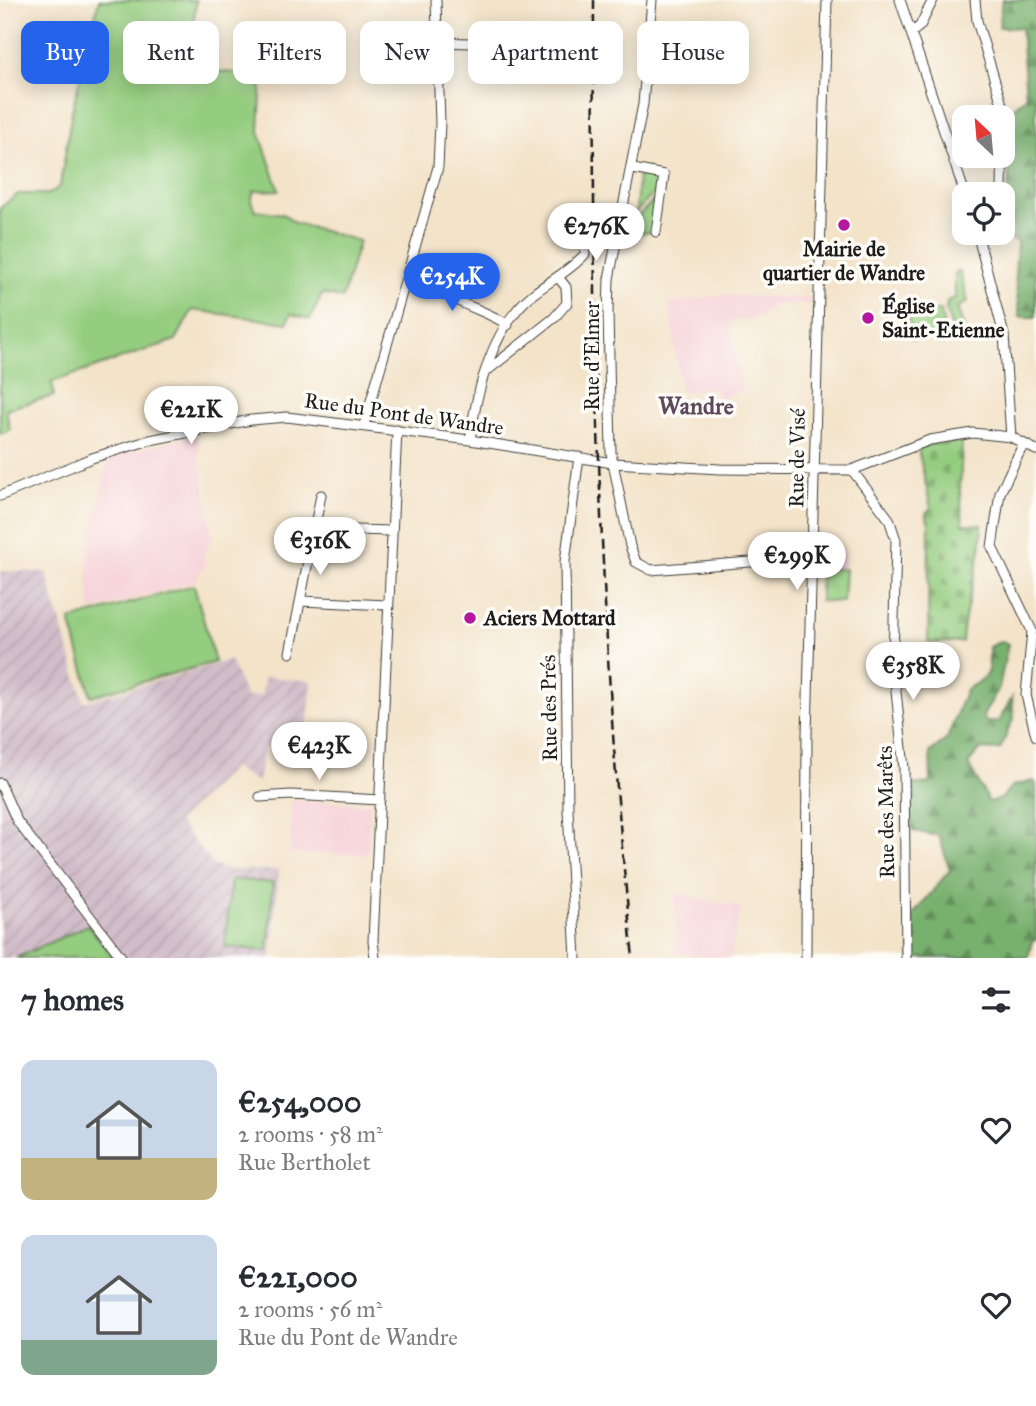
<!DOCTYPE html>
<html lang="en">
<head>
<meta charset="utf-8">
<style>
	body { margin:0; font-family:"IM FELL Great Primer",serif; background:#f2f2f3; color:#2b2b33; height:100vh; display:flex; flex-direction:column; font-size:26px; white-space:nowrap }
	* { box-sizing:border-box; margin:0 }
	p { font-size:23px; color:#7c7c81 }
	.icon { flex:none; width:38px; height:38px; fill:none; stroke:currentColor; stroke-width:2; stroke-linecap:round; stroke-linejoin:round }
	.map { position:relative; height:958px; overflow:hidden }
	.panel { display:flex; flex-direction:column; background:#fff; flex:1 }
	.panel>* { flex:none }
	.banner { position:absolute; left:21px; top:21px; width:994px; height:63px; display:flex; gap:14px }
	.needle { width:46px; rotate:334deg }
	.tools { position:absolute; left:952px; top:105px; display:grid; gap:14px }
	.tools a { display:grid; place-items:center; width:63px; height:63px; border-radius:14px; background:#fff; box-shadow:0 4px 18px #0003; font-size:35px }
	.price { position:absolute; translate:-50% -60px; padding:0 16px; border-radius:24px; background:#fff; color:#222; font-size:23px; line-height:46px; filter:drop-shadow(0 2px 4px #0008) }
	.price::after { content:''; position:absolute; left:50%; top:42px; width:21px; height:16px; margin-left:-10px; background:inherit; clip-path:polygon(0 0,100% 0,50% 100%) }
	.price.selected { background:#2563eb; color:#fff }
	ul { padding:0; list-style:none }
	li { display:flex; align-items:center; gap:21px; height:175px; padding:0 21px }
	li span { display:grid; place-items:center; flex:none; width:196px; height:140px; border-radius:14px; color:#555 }
	li>.icon { margin-inline-start:auto }
	span .icon { width:84px; height:84px; fill:#fffc; stroke-width:1 }
	li b { font-size:30px }
	h2 { display:flex; justify-content:space-between; align-items:center; height:84px; padding:0 21px; font-size:30px }
	.chip { padding:0 24px; border-radius:14px; background:#fff; box-shadow:0 4px 18px #0003; font-size:24px; line-height:63px }
	.chip.selected { background:#2563eb; color:#fff }
	.map>svg:first-child { display:block }
	.built { fill:#f6cfd6 }
	.industrial { fill:url(#industrial-furrows) }
	.grass { fill:#95cd80; stroke:#58744e; stroke-width:2 }
	.forest { fill:url(#forest-firs); stroke:#4a6645; stroke-width:2 }
	.cemetery { fill:url(#cemetery-stones); stroke:#58744e; stroke-width:2 }
	.park { fill:url(#park-tufts); stroke:#58744e; stroke-width:2 }
	.lines { fill:none; stroke-linecap:round; stroke-linejoin:round }
	.minor-casing { stroke:#3c3a36; stroke-width:11 }
	.minor { stroke:#fff; stroke-width:9 }
	.rail { stroke:#1c1c1c; stroke-width:2.5; stroke-dasharray:10 5; stroke-linecap:butt }
	.poi-dot { fill:#b5179e; stroke:#fdfcf7; stroke-width:2.5 }
	.labels { text-anchor:middle; dominant-baseline:central; stroke-width:7; stroke-linejoin:round; paint-order:stroke }
	.poi-label { font-size:21px; font-weight:bold; fill:#1c1c1c; stroke:#fdfcf7; text-anchor:start }
	.street-label { font-size:21px; fill:#1c1c1c; stroke:#fdfcf7 }
	.quarter-label { font-size:24px; font-weight:bold; fill:#5e4a5c; stroke:#fdfcf7 }
</style>
</head>
<body>
<div class="map">
<svg width="1036" height="958" viewBox="0 0 1036 958">
	<defs>
		<pattern id="industrial-furrows" width="10" height="10" patternUnits="userSpaceOnUse" patternTransform="scale(1.75)"><rect width="10" height="10" fill="#d1bdc9"/><path d="M-1 1l2-2M0 10L10 0M9 11l2-2" fill="none" stroke="#b3a2ac"/></pattern>
		<pattern id="forest-firs" width="22" height="20" patternUnits="userSpaceOnUse" patternTransform="scale(1.75)"><rect width="22" height="20" fill="#78b06e"/><path d="M5 1l3.5 6h-7zM16 11l3.5 6h-7z" fill="#628e5a"/></pattern>
		<pattern id="cemetery-stones" width="16" height="16" patternUnits="userSpaceOnUse" patternTransform="scale(1.75)"><rect width="16" height="16" fill="#95cd80"/><path d="M2 7V4a2 2 0 0 1 4 0v3zM10 15v-3a2 2 0 0 1 4 0v3z" fill="#80af6e"/></pattern>
		<pattern id="park-tufts" width="24" height="20" patternUnits="userSpaceOnUse" patternTransform="scale(1.75)"><rect width="24" height="20" fill="#95cd80"/><path d="M3 7l-1-3M5 7V3M7 7l1-3M15 17l-1-3M17 17v-4M19 17l1-3" fill="none" stroke="#80af6e"/></pattern>
	</defs>
	<rect width="100%" height="100%" fill="#fdfcf7"/>
	<filter id="ink" filterUnits="userSpaceOnUse"><feTurbulence type="fractalNoise" baseFrequency=".0143" numOctaves="2"/><feDisplacementMap in="SourceGraphic" scale="14" xChannelSelector="R" yChannelSelector="G"/><feConvolveMatrix kernelMatrix="1 2 1 2 8 2 1 2 1" color-interpolation-filters="sRGB"/></filter>
	<filter id="wash" filterUnits="userSpaceOnUse"><feTurbulence type="fractalNoise" baseFrequency=".00686" numOctaves="4" result="noise"/><feDisplacementMap in="SourceGraphic" scale="28" xChannelSelector="R" yChannelSelector="G"/><feGaussianBlur stdDeviation="1.57" result="paint"/><feColorMatrix in="noise" values="0 0 0 0 0 0 0 0 0 0 0 0 0 0 0 0 0 1.4 0 .05"/><feComposite in="paint" operator="in"/></filter>
	<g filter="url(#wash)">
		<rect width="100%" height="100%" fill="#f3e3c9"/>
		<path class="built" d="M720,295L811,298L810,304H770V311H764V317L729,322L743,392L718,398L716,387L681,392L669,304Z
			M196,434L213,539L204,553L206,563L196,581L90,611L87,562L108,458Z
			M822,548H844L843,602L820,601Z
			M291,800L370,804L368,854H290Z
			M675,893L741,907L730,958L676,954Z"/>
		<path class="industrial" d="M0,571L46,572L84,702L230,660L246,697L261,696L265,677L312,681L305,750L264,747L258,782L233,768L178,822L214,866L231,870H279L271,958H0Z"/>
		<path class="grass" d="M99,0H196L189,68L262,76L259,131L279,190L254,191L251,201L255,210L283,214L295,223L359,241L342,298L322,294L310,319L291,314L287,323L192,310L176,340L52,382L54,396L6,409L10,430L0,434V208L18,194H49L60,186L72,111Z
			M638,175L658,177L657,190L636,212Z
			M657,197L653,232L633,233L635,219Z
			M194,585L215,662L91,696L70,620Z
			M231,879L273,883L268,951L225,947Z
			M88,925L114,958H16Z"/>
		<path class="forest" d="M1002,0H1036V317H1020L1015,276L1017,242L1003,233L1008,215L1009,112L1026,97L1021,28L999,27Z
			M1002,641L1008,644L999,688L983,716L986,722H998L1012,697L1014,719C1006,730 1007,739 999,750L981,749L968,764L989,802L1001,799L1012,786L1034,781L1036,784V940L1032,941L1028,958H911L913,915L950,870L939,836L913,831L908,811L909,785L931,783L930,752L947,739L966,689C991,677 989,673 989,647Z"/>
		<path class="cemetery" d="M962,441L960,492L963,524L982,525C982,564 964,602 962,642L928,643L929,524L926,513L931,508L918,449L926,445Z"/>
		<path class="park" d="M960,272L968,302L957,307L967,337L955,340L946,309L947,301L955,298V273Z
			M941,310L945,335L912,339L908,315Z
			M821,569H845L843,602L820,601Z"/>
	</g>
	<g filter="url(#ink)">
		<g class="lines">
			<g class="minor-casing">
				<path id="minor" d="M652,0L643,104L609,279L608,313L611,453L630,546L636,562L651,570L812,557
					M900,0L965,194
					M975,0L977,21L1003,108L1002,194
					M911,33L920,26L933,0
					M437,42L535,45
					M633,169L664,175L656,232
					M977,233L1004,335L1011,437
					M979,239L995,233
					M411,269C424,272 428,282 437,289C458,305 486,310 508,325
					M488,370L554,318L567,303L566,287L558,277
					M364,425L438,167L440,123L436,0
					M470,440C476,391 493,326 533,294C551,280 570,271 585,254L584,224
					M1023,445L1000,493L992,547L1032,631L1026,695L1036,736
					M852,470L889,519L896,540L893,662L904,768L906,958
					M0,496L92,458L150,440L251,420L287,417L470,440L613,463L720,469L852,470L930,440L973,433L1011,437L1036,450
					M314,529L392,531
					M301,601L387,605
					M290,653L321,495
					M0,783L17,821L122,958
					M260,797L291,795L380,800
					M375,958L373,941L397,430
					M576,958L568,810L565,562L579,457
					M806,958L807,735L827,0"/>
			</g>
			<use href="#minor" class="minor"/>
			<path class="rail" d="M594,0C592,322 598,637 633,958"/>
		</g>
	</g>
	<g class="poi-dot">
		<circle cx="844" cy="225" r="7"/>
		<circle cx="868" cy="318" r="7"/>
		<circle cx="470" cy="618" r="7"/>
	</g>
	<g class="labels">
		<g class="poi-label">
			<text x="844" y="249" text-anchor="middle">Mairie de<tspan x="844" dy="24">quartier de Wandre</tspan></text>
			<text x="882" y="306">Église<tspan x="882" dy="24">Saint-Etienne</tspan></text>
			<text x="484" y="618">Aciers Mottard</text>
		</g>
		<g class="street-label">
			<text transform="translate(592 356) rotate(-90)">Rue d'Elmer</text>
			<text transform="translate(404 414) rotate(8)">Rue du Pont de Wandre</text>
			<text transform="translate(797 458) rotate(-89)">Rue de Visé</text>
			<text transform="translate(549 708) rotate(-91)">Rue des Prés</text>
			<text transform="translate(886 812) rotate(-91)">Rue des Marêts</text>
		</g>
		<g class="quarter-label">
			<text x="696" y="406">Wandre</text>
		</g>
	</g>
</svg>
<div class="tools">
<a><svg class="needle" viewBox="-14 -14 28 28"><path d="M0-13l5 13h-10z" fill="#e53935"/><path d="M0 13l5-13h-10z" fill="#7c7c81"/></svg></a>
<a><svg class="icon" aria-label="locate" viewBox="0 0 24 24"><circle cx="12" cy="12" r="6"/><path d="M12 2v4M12 18v4M2 12h4M18 12h4"/></svg></a>
</div>
<b class="price" style="left:596px;top:263px">€276K</b>
<b class="price selected" style="left:452px;top:313px">€254K</b>
<b class="price" style="left:191px;top:446px">€221K</b>
<b class="price" style="left:320px;top:577px">€316K</b>
<b class="price" style="left:797px;top:592px">€299K</b>
<b class="price" style="left:913px;top:702px">€358K</b>
<b class="price" style="left:319px;top:782px">€423K</b>
<div class="banner">
<a class="chip selected">Buy</a>
<a class="chip">Rent</a>
<a class="chip">Filters</a>
<a class="chip">New</a>
<a class="chip">Apartment</a>
<a class="chip">House</a>
</div>
</div>
<section class="panel">
<h2>7 homes<svg class="icon" aria-label="filters" viewBox="0 0 24 24"><path d="M4 7h16M4 17h16"/><circle cx="9" cy="7" r="2"/><circle cx="15" cy="17" r="2"/></svg></h2>
<ul>
<li><span style="background:linear-gradient(#c9d6e8 70%,#c2b280 0)"><svg class="icon" aria-label="home" viewBox="0 0 24 24"><path d="M3 11l9-7 9 7M6 9v11h12V9"/></svg></span><div><b>€254,000</b><p>2 rooms · 58 m²</p><p>Rue Bertholet</p></div><svg class="icon" aria-label="heart" viewBox="0 0 24 24"><path d="M12 20l-8-8c-3-5 5-10 8-4 3-6 11-1 8 4z"/></svg></li>
<li><span style="background:linear-gradient(#c9d6e8 75%,#7fa58c 0)"><svg class="icon" aria-label="home" viewBox="0 0 24 24"><path d="M3 11l9-7 9 7M6 9v11h12V9"/></svg></span><div><b>€221,000</b><p>2 rooms · 56 m²</p><p>Rue du Pont de Wandre</p></div><svg class="icon" aria-label="heart" viewBox="0 0 24 24"><path d="M12 20l-8-8c-3-5 5-10 8-4 3-6 11-1 8 4z"/></svg></li>
</ul>
</section>
</body>
</html>
